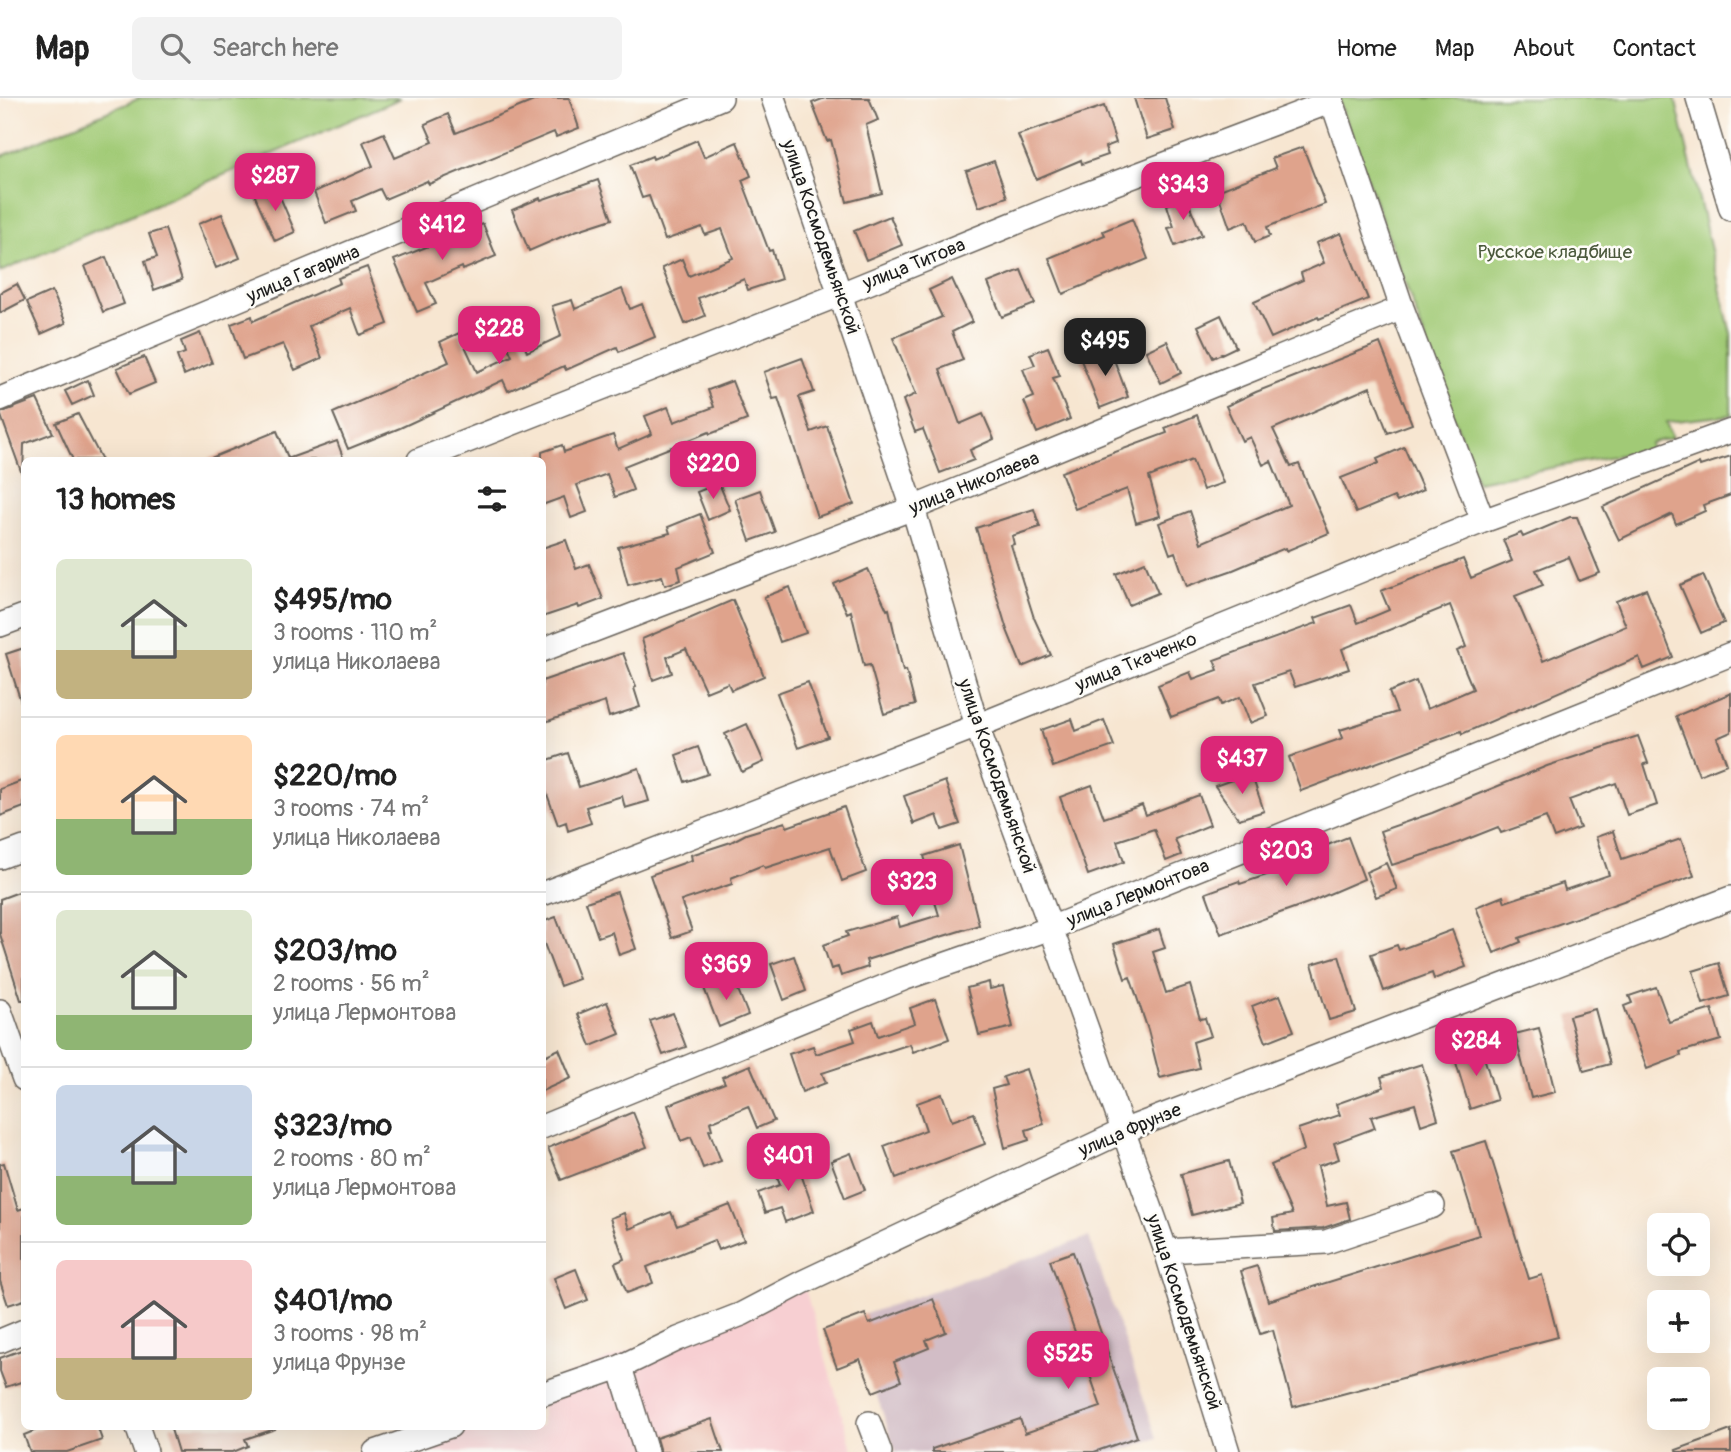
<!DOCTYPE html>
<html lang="en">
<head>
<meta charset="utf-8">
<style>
	body { margin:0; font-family:Pangolin,sans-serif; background:#f2f2f2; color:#222; height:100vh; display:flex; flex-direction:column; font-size:26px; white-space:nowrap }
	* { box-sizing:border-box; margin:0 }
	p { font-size:23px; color:#767676 }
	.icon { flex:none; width:38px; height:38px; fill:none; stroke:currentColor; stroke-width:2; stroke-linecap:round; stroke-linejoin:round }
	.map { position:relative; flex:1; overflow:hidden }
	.panel { position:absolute; left:21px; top:359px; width:525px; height:973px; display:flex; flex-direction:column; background:#fff; border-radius:10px; box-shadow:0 7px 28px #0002 }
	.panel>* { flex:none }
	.buttons { position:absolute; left:1647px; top:1115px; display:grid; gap:14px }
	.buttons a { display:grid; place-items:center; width:63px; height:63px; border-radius:10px; background:#fff; box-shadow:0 7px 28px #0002; font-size:35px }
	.price { position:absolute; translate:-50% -60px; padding:0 16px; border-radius:14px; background:#db2777; color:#fff; font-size:23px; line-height:46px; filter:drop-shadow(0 2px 4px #0008) }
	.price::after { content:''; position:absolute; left:50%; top:42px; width:21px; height:16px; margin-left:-10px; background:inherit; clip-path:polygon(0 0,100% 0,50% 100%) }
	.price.active { background:#222; color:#fff }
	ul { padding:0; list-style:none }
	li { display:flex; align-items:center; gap:21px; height:175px; padding:0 35px }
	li+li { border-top:2px solid #e0e0e0 }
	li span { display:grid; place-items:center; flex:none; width:196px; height:140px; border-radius:10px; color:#555 }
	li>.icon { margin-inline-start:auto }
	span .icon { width:84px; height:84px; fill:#fffc; stroke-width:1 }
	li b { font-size:30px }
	h2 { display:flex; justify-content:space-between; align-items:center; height:84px; padding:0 35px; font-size:30px }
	header { display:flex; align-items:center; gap:42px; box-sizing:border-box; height:98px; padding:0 35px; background:#fff; border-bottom:2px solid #e0e0e0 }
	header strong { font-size:33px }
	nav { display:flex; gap:38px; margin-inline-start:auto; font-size:24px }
	.search { width:490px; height:63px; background:#f2f2f2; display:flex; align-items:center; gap:18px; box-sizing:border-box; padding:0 24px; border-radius:10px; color:#767676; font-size:26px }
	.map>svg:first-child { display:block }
	.built { fill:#f7cfd2 }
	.industrial { fill:#d2bdc6 }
	.green { fill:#a1ca76; stroke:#5e7349; stroke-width:2 }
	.building { fill:#dfa38c }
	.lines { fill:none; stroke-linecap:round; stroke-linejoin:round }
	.minor-casing { stroke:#69635b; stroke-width:26 }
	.minor { stroke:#fff; stroke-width:23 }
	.labels { text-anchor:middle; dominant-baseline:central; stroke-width:5; stroke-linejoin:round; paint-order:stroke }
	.street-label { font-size:19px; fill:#1c1c1c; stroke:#fdfcf7 }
	.park-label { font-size:19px; fill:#4b593c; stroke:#fdfcf7 }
</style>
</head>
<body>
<header>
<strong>Map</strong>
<div class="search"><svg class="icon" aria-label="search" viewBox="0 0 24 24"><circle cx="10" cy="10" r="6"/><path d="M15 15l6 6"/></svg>Search here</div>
<nav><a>Home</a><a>Map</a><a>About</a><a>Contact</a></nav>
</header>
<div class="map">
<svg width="1731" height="1354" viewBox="0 0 1731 1354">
	<rect width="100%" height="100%" fill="#fdfcf7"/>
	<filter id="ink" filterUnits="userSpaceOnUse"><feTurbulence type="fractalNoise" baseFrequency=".0143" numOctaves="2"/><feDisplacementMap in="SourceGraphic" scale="14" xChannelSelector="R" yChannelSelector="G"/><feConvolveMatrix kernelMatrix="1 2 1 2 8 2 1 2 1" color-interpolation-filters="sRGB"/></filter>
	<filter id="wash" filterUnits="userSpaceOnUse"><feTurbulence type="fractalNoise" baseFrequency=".00686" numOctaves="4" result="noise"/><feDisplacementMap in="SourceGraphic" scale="28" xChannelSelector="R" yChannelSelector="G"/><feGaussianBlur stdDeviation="1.57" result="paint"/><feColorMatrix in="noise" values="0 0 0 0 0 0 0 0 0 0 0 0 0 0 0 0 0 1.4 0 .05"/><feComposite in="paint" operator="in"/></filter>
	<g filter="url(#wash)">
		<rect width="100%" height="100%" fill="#f7e6d1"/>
		<path class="built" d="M803,1184L853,1354H373L438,1328H542L543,1287Z"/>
		<path class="industrial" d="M1089,1139L1157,1340L1116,1354H896L851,1221Z"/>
		<path class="green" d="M140,0H401L0,174V59Z
			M1338,0H1675L1731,236V317L1666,324L1672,340L1650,345L1651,351L1477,384Z"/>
		<g id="blocks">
			<path class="building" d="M541,0H569L579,30L556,39L554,34L429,86L427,83L385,101L380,91L352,103L356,113L326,125L314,94L373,68L363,44L384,35L395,60L433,44L425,26L448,16L456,35Z
				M825,0H869L878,22L866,27L882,95L847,104L831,42L827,43L812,5Z
				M1134,0H1165L1175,32L1147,41Z
				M1104,8L1116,45L1105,49L1108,57L1082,66L1081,62L1036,81L1018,37Z
				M697,42L704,59L737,44L751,78L742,82L769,153L772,152L781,181L748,192L744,181L698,200L705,218L685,226L662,170L682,161L689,178L733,160L722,131L705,137L702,129L665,142L649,98L642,100L630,67L652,58L653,61Z
				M1303,49L1325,106L1267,129L1270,138L1255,144L1247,123L1230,130L1217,93L1276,70L1272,60Z
				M994,63L1007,99L979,109L966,73Z
				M598,82L612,121L575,133L529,153L512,112L540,100L541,102Z
				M275,87L295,134L275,143L254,96Z
				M1186,99L1202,137L1175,148L1168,130L1174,129L1167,107Z
				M222,116L240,160L216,170L198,126Z
				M890,118L902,147L866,162L854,133Z
				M1132,121L1148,161L1063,196L1049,160L1105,137L1103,133Z
				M483,126L496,158L463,172L462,169L426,185L436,206L417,214L394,162Z
				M165,131L182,182L154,192L145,163L157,159L149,136Z
				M1341,135L1368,201L1319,221L1318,219L1271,240L1254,204L1303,182L1301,175L1324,165L1316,145Z
				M106,159L124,206L103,214L85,168Z
				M367,169L388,226L360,237L350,210L309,228L322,260L295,272L283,246L243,261L231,226L252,218L253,223L340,185L338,180Z
				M1021,172L1035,206L1002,219L988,185Z
				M952,181L972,224L952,234L963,262L940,271L960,326L983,316L994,341L970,352L974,362L940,375L923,331L915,334L903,302L916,296L893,240L942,219L929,192Z
				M17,186L25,202L0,215V195Z
				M622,191L630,211L642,206L655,239L619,254L617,249L566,272L564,268L508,293L503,282L400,330L348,351L333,315L449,264L440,244L459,235L477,274L512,258L498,227L512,220L527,254L561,238L552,208L572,202L575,211Z
				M52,193L66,225L41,236L27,204Z
				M1221,217L1236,249L1213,260L1198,228Z
				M200,235L212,265L184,277L177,258L185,255L181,243Z
				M1167,243L1181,275L1161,285L1146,253Z
				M1380,245L1412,326L1388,335L1370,289L1273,331L1291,369L1299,366L1329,435L1286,453L1285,450L1233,472L1187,488L1175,454L1170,456L1159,425L1190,413L1201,445L1289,407L1271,363L1263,367L1250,339L1242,343L1226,308L1256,294Z
				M1048,249L1060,278L1053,280L1070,321L1037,335L1024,303L1034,299L1023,271L1035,267L1030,256Z
				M1110,251L1128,299L1100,310L1081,262Z
				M144,259L155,285L129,296L117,270Z
				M802,260L814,294L799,299L811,334L827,328L854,406L817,419L778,300L773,301L764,274Z
				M88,282L94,297L72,307L65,293Z
				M732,283L747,322L710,336L709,334L624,368L633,392L615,399L607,376L577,387L587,414L571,420L564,399L542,407V354L562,347L564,354L613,337L618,351L652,336L645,318L668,309L674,324L714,309L708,292Z
				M37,301L53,335L24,346L23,379L0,315Z
				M78,316L102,362H73L56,325Z
				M1197,317L1223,385L1203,392L1192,362L1149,379L1160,418L1136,425L1127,391L1075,411L1061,374L1167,335L1165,330Z
				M277,333L289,362H206Z
				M337,343L344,362H290V360Z
				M1404,349L1423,392L1397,404L1394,399L1356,415L1341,380L1379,365L1377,361Z
				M1731,358V397L1703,407L1705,413L1676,426L1672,416L1619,442L1603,409L1699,365L1700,368Z
				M719,385L730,412L708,422L697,394Z
				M760,392L775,434L750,443L735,401Z
				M1034,411L1040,429L1012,438L1014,446L1011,447L1034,520L1051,557L1022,569L1007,532L976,430Z
				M700,416L715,454L678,469L681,482L665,487L662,478L628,487L618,449L670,435L668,429Z
				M1570,419H1577L1600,475L1579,483L1569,459L1536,472L1543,487L1515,498L1543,563L1626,528L1616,503L1646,491L1673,559L1644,571L1639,559L1462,636L1461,633L1301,693L1289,659L1343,640L1340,632L1397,614L1389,594L1416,583L1427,611L1473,591L1457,553L1466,549L1450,507L1342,551L1349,571L1295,589L1289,574L1255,585L1268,618L1250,625L1240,599L1221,607L1219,601L1171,619L1158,587L1190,574L1193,581L1218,572L1214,562L1317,525L1315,520L1351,507L1358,525L1389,512L1381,493L1463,461L1471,480L1512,463L1503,442L1521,435L1523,439Z
				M566,442L576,471L589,466L603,501L579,510L578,507L542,519V450Z
				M1145,464L1158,495L1129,507L1116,476Z
				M868,471L887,512L889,511L903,573L906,572L915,607L884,616L870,567L864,568L851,513L847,515L834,486Z
				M1703,477L1724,525L1701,535L1680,487Z
				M790,489L806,535L780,544L764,499Z
				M733,502L764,578L731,592L728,585L706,594L686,551L667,559L672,575L653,582L642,541Z
				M24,550V603L21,604L6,556Z
				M623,555L636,589L634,590L640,609L609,619L605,604L545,624L542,615V583Z
				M808,584L828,639L798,650L777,595Z
				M1731,595V634L1717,640L1727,666L1699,677L1676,618Z
				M1072,621L1076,633L1104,622L1114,648L1053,669L1041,632Z
				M747,626L764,664L742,674L725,636Z
				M1638,638L1648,665L1644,666L1657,707L1627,717L1616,685L1569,702L1580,730L1554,740L1546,719L1501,735L1498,729L1445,750L1392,767L1380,733L1432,715L1547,668Z
				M698,649L708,676L685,684L676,657Z
				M568,655L579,689L639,670L649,703L625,710L622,698L586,709L591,725L568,733L566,724L558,727L542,682V664Z
				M1251,675L1264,713L1239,721L1215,688Z
				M24,682V709L0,718V691Z
				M945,683L960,726L942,732L937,717L914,726L904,698Z
				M1092,687L1104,720L1142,707L1146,717L1199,697L1210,727L1175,741L1181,757L1166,763L1154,731L1117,743L1124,764L1088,777L1060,699Z
				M844,709L866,774L842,783L830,749L765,770L763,767L731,780L732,786L681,803L692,833L672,840L650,777L692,762L691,757L731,744L746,736L785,724L787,729Z
				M1613,733L1622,761L1681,741L1694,778L1519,840L1521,844L1494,855L1476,809L1503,798L1505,804L1563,785L1565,792L1609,777L1596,739Z
				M1348,739L1364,781L1308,805L1221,836L1206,795L1239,783L1240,786L1320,759L1317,751Z
				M959,747L979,827L866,862L868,869L841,878L838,869L831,871L823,847L848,838L846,834L897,819L900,829L939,817L935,804L938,803L924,758Z
				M1386,765L1397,791L1376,799L1366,774Z
				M24,792V902H21L0,836V801Z
				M617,794L636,851L619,857L612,834L598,839L586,804Z
				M556,819L579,881L560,888L542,840V824Z
				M1159,831L1165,850L1153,854L1166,895L1190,887L1200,921L1205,920L1211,938L1193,944L1199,970L1160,980L1148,932L1130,879L1125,881L1114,846Z
				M1452,832L1466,869L1434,881L1432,875L1384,893L1371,856L1397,847L1399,852Z
				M794,858L806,893L784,902L771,866Z
				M1339,858L1356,914L1329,922L1312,866Z
				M1719,865L1729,898L1703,906L1693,873Z
				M733,879L748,917L719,929L704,890Z
				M989,884L990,891L1003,888L1013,929L979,937L967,890Z
				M1656,889L1669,924L1712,911L1721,942L1680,954L1681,958L1647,971L1624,908L1632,905L1629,898Z
				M1280,897L1294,933L1266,944L1252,908Z
				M935,901L949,941L913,954L910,946L822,975L826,985L802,994L789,956L813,948L816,956L855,943L851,931L873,923L878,938L915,925L910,910Z
				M607,904L620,936L591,948L578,916Z
				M1595,911L1610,966L1584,973L1569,918Z
				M673,915L686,949L663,957L650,923Z
				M1539,930L1555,994L1531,1000L1515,936Z
				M1481,949L1497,1002L1470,1011L1454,958Z
				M559,951L571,980L542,993V959Z
				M1422,966L1438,1021L1421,1027L1415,1006L1371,1019L1375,1030L1334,1045L1339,1061L1318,1068L1327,1108L1346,1104L1350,1121L1323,1130L1275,1133L1273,1120L1292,1116L1271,1067L1304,1052L1298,1031L1340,1017L1336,1006L1384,989L1381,979Z
				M750,967L774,1023L757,1030L748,1008L710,1024L712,1031L709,1032L721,1063L703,1070L691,1039L681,1043L668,1007L725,985L722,979Z
				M1026,971L1044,1026L1026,1032L1029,1042L1005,1050L992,991L1006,987L1003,979Z
				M942,996L952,1023L974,1015L985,1046L896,1080L884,1048L926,1032L917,1005Z
				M633,1014L647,1049L561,1082L548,1050Z
				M1486,1043L1529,1181L1542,1177L1558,1239L1293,1309L1273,1232L1260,1236L1241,1173L1257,1168L1268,1203L1479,1137L1453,1053Z
				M851,1055L865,1092L845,1100L831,1063Z
				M795,1059L814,1113L785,1124L780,1110L765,1115L758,1095L780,1087L773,1068Z
				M1229,1063L1240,1105L1192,1117L1181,1076Z
				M4,1065L18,1112L24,1110V1202L8,1207L0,1183V1066Z
				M730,1107L744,1142L718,1152L714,1142L647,1169L653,1185L627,1195L615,1165L624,1161L610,1120L624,1115L629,1131L671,1114L677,1128Z
				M1073,1154L1137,1339L1094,1354H932V1351L1020,1321L1025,1335L1101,1309L1050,1162Z
				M576,1171L588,1202L566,1211L554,1180Z
				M933,1201L946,1234L926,1242L929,1250L894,1264L901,1283L873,1294L860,1261L837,1270L823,1232L865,1216L869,1226Z
				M24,1251V1283L6,1289L0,1273V1260Z
				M712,1321L723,1354H660L656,1340Z
				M46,1328H97L102,1342L67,1354H30L24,1337Z
				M170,1328H274L275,1331L245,1341L248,1348L233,1354H178Z
				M1731,1332V1354H1677L1676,1352Z"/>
		</g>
	</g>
	<g filter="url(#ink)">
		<use href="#blocks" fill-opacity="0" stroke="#69635b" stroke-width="2"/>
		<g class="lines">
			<g class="minor-casing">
				<path id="minor" d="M773,0L913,410L977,628L1051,830L1166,1153L1228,1354
					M1331,0L1402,210L1483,423
					M1698,0L1731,111
					M0,301L721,0
					M419,362L841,196L1084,97L1332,3
					M0,527L24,518
					M542,552L913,410L1402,210
					M0,759L24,750
					M542,796L977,628L1483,423L1731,333
					M0,913L24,981
					M542,1029L903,881L1051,830L1731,556
					M1166,1153L1326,1144L1433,1108
					M0,1243L24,1233
					M620,1269L646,1354
					M542,1296L620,1269L678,1241L742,1216L803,1184L1123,1033L1731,800
					M869,1325L880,1354
					M137,1328L146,1354
					M375,1354L450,1328"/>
			</g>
			<use href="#minor" class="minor"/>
		</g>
	</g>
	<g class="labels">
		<g class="street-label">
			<text transform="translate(821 139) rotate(71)">улица Космодемьянской</text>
			<text transform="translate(914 166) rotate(-22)">улица Титова</text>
			<text transform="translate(303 176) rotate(-23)">улица Гагарина</text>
			<text transform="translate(974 385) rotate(-22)">улица Николаева</text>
			<text transform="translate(1136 564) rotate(-22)">улица Ткаченко</text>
			<text transform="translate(997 678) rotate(71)">улица Космодемьянской</text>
			<text transform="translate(1138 795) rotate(-22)">улица Лермонтова</text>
			<text transform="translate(1130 1032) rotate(-23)">улица Фрунзе</text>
			<text transform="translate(1184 1214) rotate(72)">улица Космодемьянской</text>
		</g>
		<g class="park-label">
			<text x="1555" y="154">Русское кладбище</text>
		</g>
	</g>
</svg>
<div class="buttons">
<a><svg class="icon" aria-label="locate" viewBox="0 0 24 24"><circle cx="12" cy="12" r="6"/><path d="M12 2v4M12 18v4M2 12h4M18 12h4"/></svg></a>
<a>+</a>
<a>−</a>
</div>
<b class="price" style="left:275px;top:115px">$287</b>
<b class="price" style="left:1183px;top:124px">$343</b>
<b class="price" style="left:442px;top:164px">$412</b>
<b class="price" style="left:499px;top:268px">$228</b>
<b class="price active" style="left:1105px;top:280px">$495</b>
<b class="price" style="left:713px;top:403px">$220</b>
<b class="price" style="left:1242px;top:698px">$437</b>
<b class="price" style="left:1286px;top:790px">$203</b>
<b class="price" style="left:912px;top:821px">$323</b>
<b class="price" style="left:726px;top:904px">$369</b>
<b class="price" style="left:1476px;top:980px">$284</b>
<b class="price" style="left:788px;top:1095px">$401</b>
<b class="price" style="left:1068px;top:1293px">$525</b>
<section class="panel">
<h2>13 homes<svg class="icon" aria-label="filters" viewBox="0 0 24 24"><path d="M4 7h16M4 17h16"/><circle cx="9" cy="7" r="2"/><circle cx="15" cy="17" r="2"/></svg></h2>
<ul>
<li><span style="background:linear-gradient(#dfe7d0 65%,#c2b280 0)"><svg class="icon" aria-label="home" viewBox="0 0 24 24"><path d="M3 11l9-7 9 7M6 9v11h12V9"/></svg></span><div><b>$495/mo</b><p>3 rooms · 110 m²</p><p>улица Николаева</p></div></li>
<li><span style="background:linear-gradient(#ffd9b3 60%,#8fb573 0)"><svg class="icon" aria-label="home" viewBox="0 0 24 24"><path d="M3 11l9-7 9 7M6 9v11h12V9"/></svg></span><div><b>$220/mo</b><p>3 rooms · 74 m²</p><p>улица Николаева</p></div></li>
<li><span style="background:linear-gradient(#dfe7d0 75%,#8fb573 0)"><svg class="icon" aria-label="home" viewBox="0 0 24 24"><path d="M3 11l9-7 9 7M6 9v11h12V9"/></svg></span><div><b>$203/mo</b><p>2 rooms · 56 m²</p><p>улица Лермонтова</p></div></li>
<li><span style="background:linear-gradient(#c9d6e8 65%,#8fb573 0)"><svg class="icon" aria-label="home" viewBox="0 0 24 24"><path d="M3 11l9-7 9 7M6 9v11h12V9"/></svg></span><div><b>$323/mo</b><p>2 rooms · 80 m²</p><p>улица Лермонтова</p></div></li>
<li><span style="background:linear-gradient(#f6c9c9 70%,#c2b280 0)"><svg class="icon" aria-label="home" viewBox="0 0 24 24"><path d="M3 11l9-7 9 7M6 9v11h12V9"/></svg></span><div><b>$401/mo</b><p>3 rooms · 98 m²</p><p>улица Фрунзе</p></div></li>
</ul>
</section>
</div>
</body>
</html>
